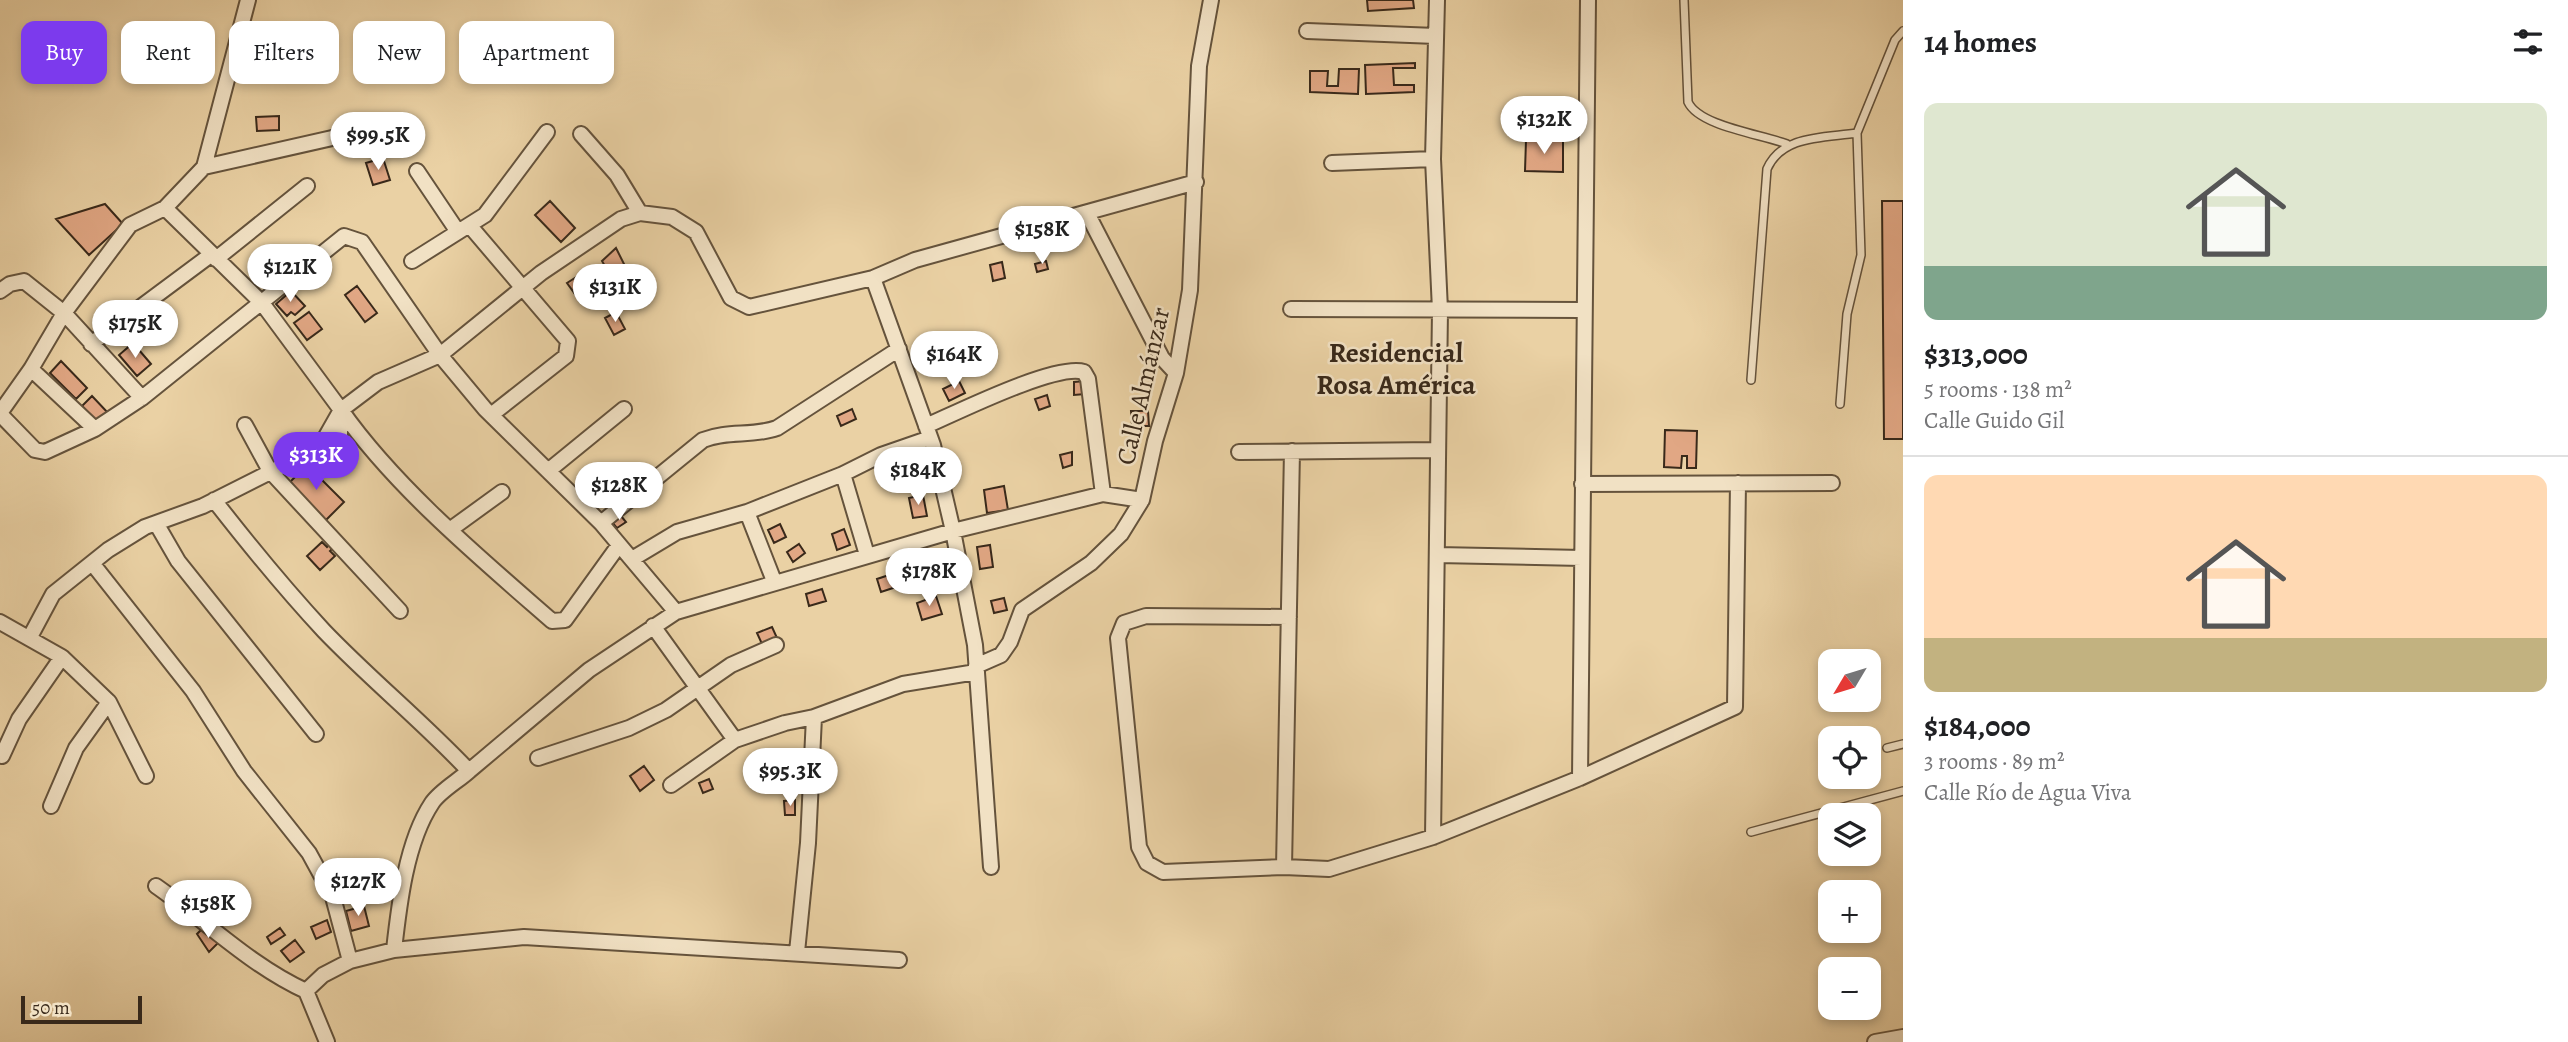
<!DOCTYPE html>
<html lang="en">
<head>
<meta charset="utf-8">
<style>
	body { margin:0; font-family:Alegreya,serif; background:#f2f2f2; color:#202124; height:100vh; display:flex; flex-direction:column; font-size:26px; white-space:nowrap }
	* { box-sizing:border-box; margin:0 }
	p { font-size:23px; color:#757577 }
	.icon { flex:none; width:38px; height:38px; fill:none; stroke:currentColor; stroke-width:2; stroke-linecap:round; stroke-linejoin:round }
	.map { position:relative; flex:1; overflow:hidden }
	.side { display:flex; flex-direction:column; background:#fff; width:665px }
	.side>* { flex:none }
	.top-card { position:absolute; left:21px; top:21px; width:665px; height:63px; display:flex; gap:14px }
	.needle { width:46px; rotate:232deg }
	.controls { position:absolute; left:1818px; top:649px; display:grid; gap:14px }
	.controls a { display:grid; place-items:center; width:63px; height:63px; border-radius:14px; background:#fff; box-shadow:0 4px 10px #0003; font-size:35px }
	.scale { position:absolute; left:21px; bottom:18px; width:121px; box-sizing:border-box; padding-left:7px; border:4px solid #39291a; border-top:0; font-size:19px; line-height:24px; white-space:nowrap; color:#39291a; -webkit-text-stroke:5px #f1e1c4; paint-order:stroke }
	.price { position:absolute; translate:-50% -60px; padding:0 16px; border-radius:24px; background:#fff; color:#222; font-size:23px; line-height:46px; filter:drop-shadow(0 2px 4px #0008) }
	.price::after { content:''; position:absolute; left:50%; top:42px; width:21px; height:16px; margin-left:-10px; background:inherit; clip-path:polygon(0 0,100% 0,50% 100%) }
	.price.current { background:#7c3aed; color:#fff }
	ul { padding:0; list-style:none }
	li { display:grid; align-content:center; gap:14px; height:371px; padding:0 21px }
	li+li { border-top:2px solid #e0e0e0 }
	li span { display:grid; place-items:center; height:217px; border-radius:14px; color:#555 }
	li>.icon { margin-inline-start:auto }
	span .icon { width:126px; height:126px; fill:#fffc; stroke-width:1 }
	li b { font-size:30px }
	h2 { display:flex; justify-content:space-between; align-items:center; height:84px; padding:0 21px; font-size:30px }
	.tag { padding:0 24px; border-radius:14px; background:#fff; box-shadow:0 4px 10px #0003; font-size:24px; line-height:63px }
	.tag.current { background:#7c3aed; color:#fff }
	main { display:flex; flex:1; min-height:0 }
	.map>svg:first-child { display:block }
	.building { fill:#e1a784; stroke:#39291a; stroke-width:2 }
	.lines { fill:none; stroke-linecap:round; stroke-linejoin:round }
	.service-casing { stroke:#65533c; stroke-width:10 }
	.minor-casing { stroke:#65533c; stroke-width:18 }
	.service { stroke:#f1e1c4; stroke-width:7 }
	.minor { stroke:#f1e1c4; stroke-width:14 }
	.labels { text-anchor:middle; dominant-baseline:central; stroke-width:5; stroke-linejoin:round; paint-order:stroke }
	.street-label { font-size:26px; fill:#39291a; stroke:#f1e1c4 }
	.neighbourhood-label { font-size:28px; font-weight:bold; fill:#39291a; stroke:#f1e1c4 }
</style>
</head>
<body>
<main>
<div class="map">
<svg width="1903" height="1042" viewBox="0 0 1903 1042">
	<rect width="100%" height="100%" fill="#ead1a4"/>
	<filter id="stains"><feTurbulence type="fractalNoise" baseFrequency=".00286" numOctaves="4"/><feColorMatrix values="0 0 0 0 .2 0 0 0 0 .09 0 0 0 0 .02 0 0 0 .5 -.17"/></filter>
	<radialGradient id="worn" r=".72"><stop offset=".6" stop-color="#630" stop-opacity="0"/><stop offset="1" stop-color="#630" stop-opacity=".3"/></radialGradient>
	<path class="building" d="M1367,0H1413L1414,8L1368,11Z
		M1415,63V68H1393L1394,85H1414V92L1366,94L1365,65Z
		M1339,69H1359L1358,94L1310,92V71H1328L1327,86H1338Z
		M279,116V130L257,131L256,117Z
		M1526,140L1563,141V172L1525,171Z
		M383,158L390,180L373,185L366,163Z
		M550,201L575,228L561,242L535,215Z
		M1882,201H1903V439H1884Z
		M105,204L123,224L89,255L56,219Z
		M616,248L626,268L613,280L602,261Z
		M1046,261L1048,269L1037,272L1035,264Z
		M1002,262L1005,278L993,281L990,265Z
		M581,274L593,292L580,301L567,283Z
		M357,286L377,313L365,322L345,295Z
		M291,291L305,306L295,315L291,312L287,316L276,304Z
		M309,312L322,329L307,340L294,323Z
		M616,312L625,329L614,335L605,318Z
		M133,343L151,364L137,376L119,355Z
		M61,361L87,388L76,399L50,373Z
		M959,381L965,393L949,401L943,389Z
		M1085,381V394L1074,395V382Z
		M1047,395L1050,406L1039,410L1035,399Z
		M92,396L109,414L99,424L82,406Z
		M852,409L856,419L841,426L837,416Z
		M1131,411H1148L1149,426H1132Z
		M1665,430L1697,431L1696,468H1687V456H1682L1681,468L1664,467Z
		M1072,452V465L1063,468L1060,455Z
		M307,465L344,502L326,520L289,483Z
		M918,465L920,481L909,482L907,466Z
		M1004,486L1008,510L987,513L984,490Z
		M923,495L927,516L913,518L909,498Z
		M621,516L626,522L617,528L613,523Z
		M780,524L786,537L774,543L768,530Z
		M844,529L850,545L837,550L832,534Z
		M322,542L327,547L330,544L334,547L330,551L335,556L320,570L307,556Z
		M799,544L805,553L793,562L787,552Z
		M990,545L993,567L980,569L977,547Z
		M946,549L948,562L939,564L937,550Z
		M933,553L936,566L950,564L954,582L905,592L899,560Z
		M895,573L899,586L881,592L877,579Z
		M822,589L826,601L809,606L806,594Z
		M936,596L942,614L922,620L917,603Z
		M1004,598L1007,610L994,613L991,601Z
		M772,627L777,638L762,644L757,633Z
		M644,766L654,780L640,791L630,776Z
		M709,779L713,789L703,793L699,783Z
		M795,800V815H785L784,801Z
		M364,906L369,926L351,931L346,911Z
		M327,920L331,932L316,939L311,927Z
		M203,928L214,939L217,936L219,942L209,952L197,934Z
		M280,928L285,935L271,944L267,937Z
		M295,940L304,952L290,962L281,951Z"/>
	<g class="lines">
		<g class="service-casing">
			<path id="service" d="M1684,0L1688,102C1699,126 1760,134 1787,144
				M1751,380L1767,169C1782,135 1823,138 1857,133
				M1840,404L1847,314L1861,255L1857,133L1895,40L1903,31
				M1887,748L1903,744
				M1751,832L1903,791"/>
		</g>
		<g class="minor-casing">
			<path id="minor" d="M1307,31L1436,36
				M581,134L617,175L640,213
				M1332,163L1433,159
				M204,167L403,122
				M417,171L458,232
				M165,208L262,303L341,410L339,456
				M1087,213L1162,358L1176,373
				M470,226L568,341L566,356L491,415
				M216,259L307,186
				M412,261L485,215L547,132
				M873,278L933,445L953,531L975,645L991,867
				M0,291L10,284L24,281L64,313L142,398
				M1291,309L1582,310
				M91,344L212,254
				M31,369L95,429
				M341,410C395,487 481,559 552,621L565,620L619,545
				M0,413L31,369L64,313L130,225L165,208L204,167L248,0
				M0,414L35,450L45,452L95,429L142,398L344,236L362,242L440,355L485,409L601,523L676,612
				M245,425L270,471L400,611
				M926,426C956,413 1056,363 1084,372L1088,379L1103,494
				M1239,452L1437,450
				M548,471L624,409
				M843,474L867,555
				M1582,484L1832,483
				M747,512L774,581
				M156,523L178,561L316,734
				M601,523L703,440C728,430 752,437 777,428L899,349
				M451,529L502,492
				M1437,555L1582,558
				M632,559L677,532L747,512L843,474L881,455L930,438
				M92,563L193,691L244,771L309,853L333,897L350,961L394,950C399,905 406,842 432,803C440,791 458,781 469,771C423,722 371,680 324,631C285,589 249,545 214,500
				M1289,617L1146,616L1124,623L1118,638L1139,847L1147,863L1163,872L1284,867L1329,869L1433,837L1580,778L1735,707L1738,483
				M0,622L62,657L19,719L2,756
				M653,626L735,740L785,723L814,717L903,684L976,672
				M30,637L53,594L108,550L145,527L203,506L320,447L341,410L378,382L440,355L541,273L621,219L640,213L672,217L696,232L731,298L749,307L873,278L915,260L1196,182
				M976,666L1001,655L1010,642L1022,610L1091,563L1121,534L1142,500L1155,441L1176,373L1190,290L1199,66L1211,0
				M109,702L146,776
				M538,758L629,728L666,710L731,665L776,645
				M469,771L589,670L676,612L953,531L1103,494L1142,500
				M1580,778L1588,0
				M671,785L735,740
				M51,806L76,748L109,702L62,657
				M1433,837L1440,310L1433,159L1437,0
				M1284,867L1292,451
				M156,886C206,921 251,966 306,991L323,975L350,961
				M394,950L524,937L899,960
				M797,952L808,843L814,717
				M306,991L327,1042
				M1875,1042L1903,1037"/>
		</g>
		<use href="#service" class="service"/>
		<use href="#minor" class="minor"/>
	</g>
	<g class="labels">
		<g class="street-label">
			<text transform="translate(1143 386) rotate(-77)">Calle Almánzar</text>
		</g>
		<g class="neighbourhood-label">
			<text x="1396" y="353">Residencial<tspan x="1396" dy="32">Rosa América</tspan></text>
		</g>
	</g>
	<rect width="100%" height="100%" filter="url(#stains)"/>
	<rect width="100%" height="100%" fill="url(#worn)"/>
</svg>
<div class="controls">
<a><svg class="needle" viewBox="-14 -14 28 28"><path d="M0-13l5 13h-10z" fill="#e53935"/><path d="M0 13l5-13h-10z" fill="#757577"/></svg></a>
<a><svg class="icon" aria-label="locate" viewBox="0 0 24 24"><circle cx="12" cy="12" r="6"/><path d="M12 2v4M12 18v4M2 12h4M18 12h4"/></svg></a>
<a><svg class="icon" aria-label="layers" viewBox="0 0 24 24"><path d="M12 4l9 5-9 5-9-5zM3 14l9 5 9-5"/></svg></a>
<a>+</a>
<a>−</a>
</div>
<div class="scale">50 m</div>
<b class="price" style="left:1544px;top:156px">$132K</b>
<b class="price" style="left:378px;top:172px">$99.5K</b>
<b class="price" style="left:1042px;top:266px">$158K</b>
<b class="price" style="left:290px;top:304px">$121K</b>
<b class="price" style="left:615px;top:324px">$131K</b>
<b class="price" style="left:135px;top:360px">$175K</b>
<b class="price" style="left:954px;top:391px">$164K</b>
<b class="price current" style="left:316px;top:492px">$313K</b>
<b class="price" style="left:918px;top:507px">$184K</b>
<b class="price" style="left:619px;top:522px">$128K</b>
<b class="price" style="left:929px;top:608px">$178K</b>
<b class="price" style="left:790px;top:808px">$95.3K</b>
<b class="price" style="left:358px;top:918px">$127K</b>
<b class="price" style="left:208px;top:940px">$158K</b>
<div class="top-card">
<a class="tag current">Buy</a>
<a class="tag">Rent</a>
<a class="tag">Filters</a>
<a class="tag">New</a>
<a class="tag">Apartment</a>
</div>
</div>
<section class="side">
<h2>14 homes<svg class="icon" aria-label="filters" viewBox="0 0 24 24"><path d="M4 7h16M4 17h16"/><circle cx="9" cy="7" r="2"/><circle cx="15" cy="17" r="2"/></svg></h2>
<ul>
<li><span style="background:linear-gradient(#dfe7d0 75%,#7fa58c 0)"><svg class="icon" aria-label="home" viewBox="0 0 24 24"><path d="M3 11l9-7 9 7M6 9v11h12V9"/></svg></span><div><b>$313,000</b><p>5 rooms · 138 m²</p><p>Calle Guido Gil</p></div></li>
<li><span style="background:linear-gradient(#ffd9b3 75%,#c2b280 0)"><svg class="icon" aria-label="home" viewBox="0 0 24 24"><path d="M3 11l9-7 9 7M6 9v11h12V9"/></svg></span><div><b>$184,000</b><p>3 rooms · 89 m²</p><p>Calle Río de Agua Viva</p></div></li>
</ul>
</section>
</main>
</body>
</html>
